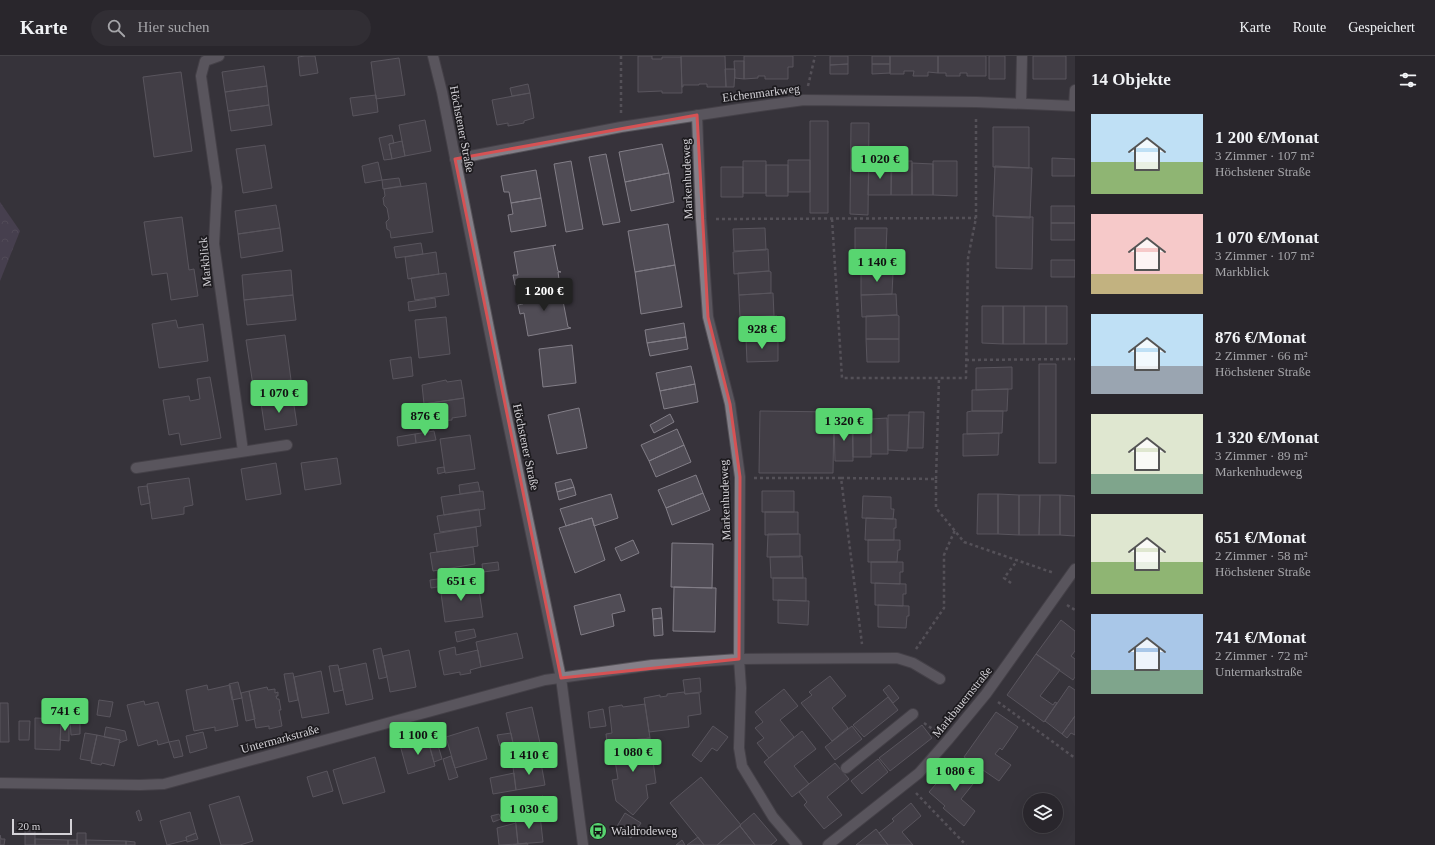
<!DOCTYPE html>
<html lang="de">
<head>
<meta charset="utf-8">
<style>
	body { margin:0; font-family:"Times New Roman",serif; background:#312e34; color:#f1f3f6; height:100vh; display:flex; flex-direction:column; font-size:15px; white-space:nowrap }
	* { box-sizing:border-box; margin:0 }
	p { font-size:13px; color:#a5a5a9 }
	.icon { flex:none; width:22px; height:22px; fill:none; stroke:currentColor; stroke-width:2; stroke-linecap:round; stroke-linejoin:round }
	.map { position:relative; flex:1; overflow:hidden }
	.side { display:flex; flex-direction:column; background:#29262c; width:360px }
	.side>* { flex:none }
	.controls { position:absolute; left:1023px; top:737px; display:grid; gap:8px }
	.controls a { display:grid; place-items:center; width:40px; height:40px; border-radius:50%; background:#29262c; box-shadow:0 4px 16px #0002,0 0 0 1px #454348; font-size:20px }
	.scale { position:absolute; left:12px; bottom:10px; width:60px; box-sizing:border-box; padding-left:4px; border:2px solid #d4d2d7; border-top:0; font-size:11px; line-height:14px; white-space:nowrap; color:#d4d2d7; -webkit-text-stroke:3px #1d1b1f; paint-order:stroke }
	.price { position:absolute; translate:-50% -34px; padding:0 9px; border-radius:4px; background:#58d570; color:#111; font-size:13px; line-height:26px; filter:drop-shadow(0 1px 2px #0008) }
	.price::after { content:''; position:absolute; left:50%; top:24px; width:12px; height:9px; margin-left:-6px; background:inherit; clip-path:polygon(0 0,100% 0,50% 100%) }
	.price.selected { background:#222; color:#fff }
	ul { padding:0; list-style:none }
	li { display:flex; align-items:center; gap:12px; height:100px; padding:0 16px }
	li span { display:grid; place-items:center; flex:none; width:112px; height:80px; border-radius:0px; color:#555 }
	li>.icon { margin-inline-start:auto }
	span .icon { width:48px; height:48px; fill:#fffc; stroke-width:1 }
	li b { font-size:17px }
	h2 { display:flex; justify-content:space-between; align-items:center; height:48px; padding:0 16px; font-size:17px }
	header { display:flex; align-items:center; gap:24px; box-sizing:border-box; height:56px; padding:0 20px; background:#29262c; border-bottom:1px solid #454348 }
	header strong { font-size:19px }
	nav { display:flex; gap:22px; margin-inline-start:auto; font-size:14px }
	.search { width:280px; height:36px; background:#312e34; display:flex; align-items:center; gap:10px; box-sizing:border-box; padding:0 14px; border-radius:22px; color:#a5a5a9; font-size:15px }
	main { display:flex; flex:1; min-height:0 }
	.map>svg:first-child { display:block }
	.forest { fill:url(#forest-crowns) }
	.building { fill:#504c55; stroke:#827e87 }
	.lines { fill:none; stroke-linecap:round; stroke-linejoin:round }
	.service-casing { stroke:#555258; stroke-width:12 }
	.minor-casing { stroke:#555258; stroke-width:12 }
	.secondary-casing { stroke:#555258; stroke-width:12 }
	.path { stroke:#79757c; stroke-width:2.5; stroke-dasharray:3 3; stroke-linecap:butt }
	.service { stroke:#847f88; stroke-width:10 }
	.minor { stroke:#847f88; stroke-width:10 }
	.secondary { stroke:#847f88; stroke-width:10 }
	.marked { fill:none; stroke:#d65254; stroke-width:3; stroke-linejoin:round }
	.labels { text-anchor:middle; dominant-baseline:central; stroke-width:3.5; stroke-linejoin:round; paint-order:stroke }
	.street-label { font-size:12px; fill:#d4d2d7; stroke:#1d1b1f }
	.poi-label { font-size:12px; fill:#d4d2d7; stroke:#1d1b1f; text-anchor:start }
</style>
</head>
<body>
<header>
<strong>Karte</strong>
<div class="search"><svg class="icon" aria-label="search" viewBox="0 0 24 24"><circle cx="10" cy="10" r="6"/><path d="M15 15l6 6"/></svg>Hier suchen</div>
<nav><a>Karte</a><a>Route</a><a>Gespeichert</a></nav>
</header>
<main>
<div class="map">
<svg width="1075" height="789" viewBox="0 0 1075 789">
	<defs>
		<pattern id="forest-crowns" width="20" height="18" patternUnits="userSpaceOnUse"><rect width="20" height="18" fill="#5a4e66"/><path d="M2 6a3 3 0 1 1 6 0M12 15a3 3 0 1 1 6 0" fill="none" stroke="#71677b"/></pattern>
	</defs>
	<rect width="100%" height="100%" fill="#37333b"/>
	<path class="forest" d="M0,146L20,175L0,225Z"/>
	<path class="building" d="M305,0H315L318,17L300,20L298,1Z
		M638,0H652V3H662V1H681L682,37H662V35L638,36Z
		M681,0H725L726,31H707V28H699V29H683V31H682Z
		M744,0H793V11H788V23H765V20H758V22L744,23Z
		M830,0H848V8L830,9Z
		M872,0H890V8H872Z
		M890,0H938V17L928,16V20H913L914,15H904V18H890Z
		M938,0H986V20H967V17H960V20H946V17H938Z
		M989,0H1005V23H989Z
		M1033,0H1066V23H1033Z
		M399,2L405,39L376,43L371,6Z
		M734,5H744V23L735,22Z
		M848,8V18H830V9Z
		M872,8H890V17L872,18Z
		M264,10L267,30L225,36L222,16Z
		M725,13H735L734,31H726Z
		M181,16L192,95L154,101L143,21Z
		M528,28L530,37L512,40L510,32Z
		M267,30L269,49L228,55L225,36Z
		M530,37L534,62L524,65V67L508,70V67L497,69L492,44Z
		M376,39L378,56L353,60L350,42Z
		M269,49L272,69L231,75L228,55Z
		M425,64L431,95L405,100L399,69Z
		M810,65H828V157H810Z
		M851,67H869L868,159L850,158Z
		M993,71H1029V112L993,111Z
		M392,79L394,87L389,88L392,103L384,104L379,82Z
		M402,85L405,100L392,103L389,88Z
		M662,88L669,117L625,126L619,96Z
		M265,89L272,132L243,137L236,93Z
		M606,98L620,166L603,169L589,101Z
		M1052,102L1075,103V120H1052Z
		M788,104H810V136H788Z
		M571,105L583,173L566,176L554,108Z
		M743,105H766V137H743Z
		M892,105H912V139H891Z
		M933,105H957V140L933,139Z
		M378,106L382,124L365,127L362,110Z
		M912,107L933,108V139H912Z
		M766,109H788V140H766Z
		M869,109L891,110V139H868Z
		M995,110L1032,112L1030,162L993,160Z
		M721,111H743V141H721Z
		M536,114L541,142L511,147L509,136H504L501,120Z
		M669,117L674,146L631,155L625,126Z
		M399,122L401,130L383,133L382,124Z
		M426,127L433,176L391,182L390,175L387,173L386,166L389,163L387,152L384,149L383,142L385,140L384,133Z
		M541,142L546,170L511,176L508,159L513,158L511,147Z
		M276,149L280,172L238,178L235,155Z
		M1051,150H1075V167H1051Z
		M996,160L1033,161L1032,213L996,212Z
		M182,161L189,214L194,213L198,240L171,244L167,217L152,219L144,166Z
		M1051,167H1075V184H1051Z
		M668,168L675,209L635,216L628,175Z
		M280,172L283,195L241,202L238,178Z
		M765,172L766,194L734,195L733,173Z
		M855,172H887L886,194L855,195Z
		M421,187L423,198L396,202L394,191Z
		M556,189L553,190L558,215L561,216H558L560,231L521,239L519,228L515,229L513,219H518L514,196Z
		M768,193L769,215L734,218L733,196Z
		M889,194L890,216L858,217L857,195Z
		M436,196L439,218L408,223L405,201Z
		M1051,204H1075V221H1051Z
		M675,209L682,251L641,258L635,216Z
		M291,214L293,239L244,244L242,219Z
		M769,215L771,216V237L739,239L738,217Z
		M890,216L893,217L892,238L861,239V217Z
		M446,217L449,239L415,244L411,222Z
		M560,231L563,245H566H563L568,271L571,272L528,280L524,257L520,258L518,249L523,248L521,239Z
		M773,237L774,260L740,261L739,239Z
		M896,238L897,259L862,261L861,239Z
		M293,239L296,264L247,269L244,244Z
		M435,242L436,251L409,255L408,246Z
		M982,250H1003V288L982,287Z
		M1003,250H1024V288H1003Z
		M1024,250H1046V288H1024Z
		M1046,250H1067V288H1046Z
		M897,259L899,260V283H866V260Z
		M777,260L778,283H746L745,261Z
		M446,261L450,298L419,302L415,264Z
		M176,264L178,272L203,268L208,305L159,312L152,268Z
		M684,267L686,281L647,287L645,274Z
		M285,279L291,324L253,329L246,284Z
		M686,281L688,293L650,300L647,287Z
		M746,283H778V305L747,306Z
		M866,283H899V306H867Z
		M572,289L576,327L543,331L539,293Z
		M411,301L413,320L393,323L390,304Z
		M1039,308H1056V407H1039Z
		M691,310L695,328L660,335L656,317Z
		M1012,311V333L976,334V312Z
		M210,321L221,382L181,389L179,377L169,379L163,344L189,340L190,345L200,343L197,323Z
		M446,324L447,326L461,324L464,342L424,348L422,329Z
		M695,328L698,346L664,353L660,335Z
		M1008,333L1007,355H972V334Z
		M464,342L466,360L452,362V364L427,366L424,348Z
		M293,343L297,369L265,374L261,347Z
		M579,352L587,392L557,398L548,359Z
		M760,355L834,356L833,417H759Z
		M972,355H1003L1002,377L967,378V356Z
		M909,356H924L923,392H908Z
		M670,358L674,366L654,377L650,369Z
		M888,359H909L907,395L888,394Z
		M887,362L888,398H871V363Z
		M852,365H871V401H853Z
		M834,368H853V405H835Z
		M677,373L684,389L649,405L641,389Z
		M434,375L436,384L416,387L415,378Z
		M999,377L998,399L963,400V378Z
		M415,378L416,387L398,390L397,381Z
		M470,379L475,413L445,417L440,383Z
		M684,389L691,406L656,421L649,405Z
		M337,402L341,428L305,434L301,407Z
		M276,407L281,438L246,444L241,413Z
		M444,411L445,416L438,418L437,412Z
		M696,419L703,437L666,452L658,434Z
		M189,422L193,449L184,451V458L152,463L147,428Z
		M571,423L574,431L557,436L555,427Z
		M478,426L480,435L460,438L459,429Z
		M147,430L150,447L141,449L138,431Z
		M574,431L576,439L559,444L557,436Z
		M483,435L485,453L444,459L441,441Z
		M762,435H794V456H762Z
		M703,437L710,454L672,469L666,452Z
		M611,438L618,462L594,470L592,462L566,470L560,453Z
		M978,438H998V478H977Z
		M998,438L1019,439V479L998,478Z
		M1019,439H1040L1039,479H1019Z
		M1040,439H1060V479H1039Z
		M1060,439L1075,440V480L1060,479Z
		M863,440L891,441V453H894L893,463L862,462Z
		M479,453L481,470L440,476L437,460Z
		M765,456H798V478L765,479Z
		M592,462L605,504L575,517L559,472Z
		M866,462L896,463V472H894V484H865Z
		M476,471L478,490L437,496L434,478Z
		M768,478H800V501H767Z
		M633,484L639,497L621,505L615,492Z
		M868,484H900V494H898L897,506H868Z
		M672,487L713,488L712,532L671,531Z
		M473,491L475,508L433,515L430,497Z
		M802,500L803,522H771L770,501Z
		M498,506L499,514L483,516L482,508Z
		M871,506H903V516H900V528L871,527Z
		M461,520L462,527L431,532L430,524Z
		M773,522H806V545L773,544Z
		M462,527V529L478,527L483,561L445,566L440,530Z
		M875,527L906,528V538H903V550L875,549Z
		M674,531L716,532L715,576L673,575Z
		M620,538L625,555L612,558L614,570L581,579L574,550Z
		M778,544L809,545L808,569L778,567Z
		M878,549L909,550V560H907L906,572L878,571Z
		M661,552L662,562L653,563L652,553Z
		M662,562L663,579L654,580L653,563Z
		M1061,564L1075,575V595L1071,600L1075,603V621L1073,624L1036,598Z
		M474,573L476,581L457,586L455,576Z
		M517,577L523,602L481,611L476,586Z
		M455,591L456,599L478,594L481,611L470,614L471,617L460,619V616L444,619L439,595Z
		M381,592L387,621L379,623L373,594Z
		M409,594L416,631L390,636L383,600Z
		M1036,598L1060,614L1040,640L1053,649L1055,646L1057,647L1044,666L1007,639Z
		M366,607L373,643L346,649L339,613Z
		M338,609L343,634L334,636L329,610Z
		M321,615L329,657L302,662L294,621Z
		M293,617L298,644L289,646L284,618Z
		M830,620L846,640L832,652L848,672L832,685L801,647L812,639L809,636Z
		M700,622L701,636L685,638L683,624Z
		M238,626L242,642L232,644L229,628Z
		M207,629L208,634L230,629L238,670L215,675V671L194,675L186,634Z
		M889,629L899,642L893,647L883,634Z
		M1069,630L1075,634V660L1062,678L1045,665Z
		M267,631L268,634L275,633V637L278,636V640H276L277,643H279L281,654H279L282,670L269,673V670L256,672L249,635Z
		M784,633L798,650L780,664L794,681L769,702L757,687L764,682L755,672L763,666L755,656Z
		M249,635L255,663L246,665L241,637Z
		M684,636L685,638L699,637L701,658L688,660L689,671L649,676L644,642L660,639V641L667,640V638Z
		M888,641L898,654L864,681L853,669Z
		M99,644L113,646L110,661L97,659Z
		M144,645L145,649L158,646L169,686L158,689L157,684L138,690L127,649Z
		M0,647H8L9,686H0Z
		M645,648L650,682L607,687L606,678L612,677L609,651L622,649L623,651Z
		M532,651L540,687L514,693V692L510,693L509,688L513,687L506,657Z
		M603,653L606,670L590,672L588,656Z
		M996,656L1018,671L1002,694L1000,692L995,698L1011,709L999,725L964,701Z
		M1075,660V679L1071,677L1067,682L1062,678Z
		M80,661V678L71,679L70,662Z
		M35,662L61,663L60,694L35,693Z
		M19,665H30L29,684H19Z
		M61,667L69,668V685L60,684Z
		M922,669L932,682L890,715L879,702Z
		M713,670L728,681L717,695L712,692L701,706L692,699Z
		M852,670L862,683L835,704L825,691Z
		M106,671L125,675L127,684L119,687L120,684L104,681Z
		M478,671L487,703L455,712L446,681Z
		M802,675L816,693L794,710L809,728L792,741L764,706Z
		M203,676L207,692L190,697L186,680Z
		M85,677L97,679L91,705L80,703Z
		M511,677L513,687L500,690L497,679Z
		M97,679L120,684L114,710L102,707L101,709L91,707Z
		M427,681L435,710L408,718L400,689Z
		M650,682L656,727L646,729L648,742L633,759L616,745L612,724L618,723L612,686Z
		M179,684L183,700L174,702L169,686Z
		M437,686L442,703L434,706L429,688Z
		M451,700L458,721L449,724L443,703Z
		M375,701L385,736L343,748L333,714Z
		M878,703L888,716L862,738L851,725Z
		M956,705L977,723L961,743L975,755L964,770L943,752L945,750L929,736Z
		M541,707L545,729L516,734L513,711Z
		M835,707L849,723L827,741L842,759L824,773L804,749L807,746L799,736Z
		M327,715L333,735L313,741L307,721Z
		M514,717L516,734L493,738L490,722Z
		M701,721L741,769L717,789H704L670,747Z
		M239,740L253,785L240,789H221L209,749Z
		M543,740L545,754L528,757L526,747Z
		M911,747L921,760L902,776L913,789H888L879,777L894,765L892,763Z
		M139,754L142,764L139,765L136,756Z
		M190,756L196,777L186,781L187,784L167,789L160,765Z
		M625,757L641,767L631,782L616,772Z
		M754,757L777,784L771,789H755L740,770V769Z
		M499,758L501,763L493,766L491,760Z
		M540,759L543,786L518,788L515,762Z
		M516,767L518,788L499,789L497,772Z
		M740,770L755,789H717Z
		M25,773L35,774V789H25Z
		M876,773L888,789H856Z
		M77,777H86V789H77Z
		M196,777L198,783L187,786L186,781Z
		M0,779L1,783H5L4,789H0Z
		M698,781L704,789H687Z
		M35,783L68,784V789H35Z
		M68,784H77V789H68Z
		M86,784L126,785V789H86Z
		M682,784L685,789H676Z
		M126,785L135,786V789H126Z
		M527,787L528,789H513L518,788Z"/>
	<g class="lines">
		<g class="service-casing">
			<path id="service" d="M1021,47L1022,0
				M1074,50L1075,34
				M846,712L913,658"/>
		</g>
		<g class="minor-casing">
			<path id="minor" d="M219,0L205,5L201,20L217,131L214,188L243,395
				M697,59L701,163L708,261L730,348L740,421L739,603L741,632L739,692L742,710L773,761L797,789
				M455,103L621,71L739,53L804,44L976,46L1075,50
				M136,412L287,389
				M0,727L140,729L164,728L545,624L652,609L739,603L897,602L913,607L940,623
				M828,789L919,717L948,684L986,638L1075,513"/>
		</g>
		<g class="secondary-casing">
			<path id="secondary" d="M433,0L442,36L502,338L561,622L583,789"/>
		</g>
		<path class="path" d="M621,0V57
			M808,30L815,0
			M716,163L976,162
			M832,163L842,322H966L968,202L976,162V60
			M966,304L1075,303
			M754,422H841L862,588
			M841,422L936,423V452L964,486L1054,517
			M936,423L939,322
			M1011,527L1004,522L1017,505
			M1067,549L1075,554
			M916,593L944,552V499L955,474
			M998,646L1075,702
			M924,667L937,676
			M916,737L966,789"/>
		<use href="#service" class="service"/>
		<use href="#minor" class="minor"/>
		<use href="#secondary" class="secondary"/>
	</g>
	<path d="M0 0H1075V789H0ZM697,59L708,261L730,348L740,421L739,603L561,622L455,103Z" fill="#37333b" fill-opacity=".55" fill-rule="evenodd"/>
	<path class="marked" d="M697,59L708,261L730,348L740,421L739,603L561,622L455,103Z"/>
	<defs>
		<g id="bus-disc" transform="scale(0.9)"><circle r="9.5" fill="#58d570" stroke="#1d1b1f"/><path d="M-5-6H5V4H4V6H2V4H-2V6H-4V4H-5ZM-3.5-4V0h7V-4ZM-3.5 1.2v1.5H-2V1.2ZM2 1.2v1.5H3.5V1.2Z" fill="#111"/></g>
	</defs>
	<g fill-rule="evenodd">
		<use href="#bus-disc" x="598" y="775"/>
	</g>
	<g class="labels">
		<g class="street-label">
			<text transform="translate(761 37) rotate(-7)">Eichenmarkweg</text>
			<text transform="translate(462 73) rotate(79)">Höchstener Straße</text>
			<text transform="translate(687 123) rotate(-92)">Markenhudeweg</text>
			<text transform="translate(205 206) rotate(-95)">Markblick</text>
			<text transform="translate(526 391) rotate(78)">Höchstener Straße</text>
			<text transform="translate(725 444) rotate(-92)">Markenhudeweg</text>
			<text transform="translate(962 646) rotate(-51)">Markbauernstraße</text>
			<text transform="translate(280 683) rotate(-15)">Untermarkstraße</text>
		</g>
		<g class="poi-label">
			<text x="611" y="775">Waldrodeweg</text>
		</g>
	</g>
</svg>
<div class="controls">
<a><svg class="icon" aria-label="layers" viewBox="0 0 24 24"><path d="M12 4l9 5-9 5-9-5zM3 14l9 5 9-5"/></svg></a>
</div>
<div class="scale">20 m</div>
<b class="price" style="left:880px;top:124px">1 020 €</b>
<b class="price" style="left:877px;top:227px">1 140 €</b>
<b class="price selected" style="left:544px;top:256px">1 200 €</b>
<b class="price" style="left:762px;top:294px">928 €</b>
<b class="price" style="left:279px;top:358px">1 070 €</b>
<b class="price" style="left:425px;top:381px">876 €</b>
<b class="price" style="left:844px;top:386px">1 320 €</b>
<b class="price" style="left:461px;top:546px">651 €</b>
<b class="price" style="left:65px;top:676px">741 €</b>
<b class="price" style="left:418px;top:700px">1 100 €</b>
<b class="price" style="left:633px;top:717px">1 080 €</b>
<b class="price" style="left:529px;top:720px">1 410 €</b>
<b class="price" style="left:955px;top:736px">1 080 €</b>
<b class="price" style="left:529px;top:774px">1 030 €</b>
</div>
<section class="side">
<h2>14 Objekte<svg class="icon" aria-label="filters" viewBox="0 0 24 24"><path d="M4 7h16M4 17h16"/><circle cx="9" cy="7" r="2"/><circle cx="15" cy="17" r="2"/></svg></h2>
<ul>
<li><span style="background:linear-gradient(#bfe0f5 60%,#8fb573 0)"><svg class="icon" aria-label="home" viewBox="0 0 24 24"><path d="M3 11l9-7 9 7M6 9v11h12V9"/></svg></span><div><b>1 200 €/Monat</b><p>3 Zimmer · 107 m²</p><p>Höchstener Straße</p></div></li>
<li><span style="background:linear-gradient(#f6c9c9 75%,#c2b280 0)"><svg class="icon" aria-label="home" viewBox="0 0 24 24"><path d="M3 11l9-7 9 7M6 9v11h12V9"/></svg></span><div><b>1 070 €/Monat</b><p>3 Zimmer · 107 m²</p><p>Markblick</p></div></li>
<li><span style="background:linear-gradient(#bfe0f5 65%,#9aa5b1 0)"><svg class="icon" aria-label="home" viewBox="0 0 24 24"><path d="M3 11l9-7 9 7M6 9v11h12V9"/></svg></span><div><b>876 €/Monat</b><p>2 Zimmer · 66 m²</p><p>Höchstener Straße</p></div></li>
<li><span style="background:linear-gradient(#dfe7d0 75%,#7fa58c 0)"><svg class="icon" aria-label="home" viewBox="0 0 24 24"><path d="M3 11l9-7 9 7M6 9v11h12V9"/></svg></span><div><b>1 320 €/Monat</b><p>3 Zimmer · 89 m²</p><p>Markenhudeweg</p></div></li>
<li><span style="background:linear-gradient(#dfe7d0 60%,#8fb573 0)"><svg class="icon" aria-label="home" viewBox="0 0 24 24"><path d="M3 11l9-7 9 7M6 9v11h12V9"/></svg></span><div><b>651 €/Monat</b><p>2 Zimmer · 58 m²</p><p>Höchstener Straße</p></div></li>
<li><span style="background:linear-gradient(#a9c7e8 70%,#7fa58c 0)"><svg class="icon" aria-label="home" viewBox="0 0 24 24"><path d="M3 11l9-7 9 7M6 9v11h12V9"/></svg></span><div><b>741 €/Monat</b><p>2 Zimmer · 72 m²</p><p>Untermarkstraße</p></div></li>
</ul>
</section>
</main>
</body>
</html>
